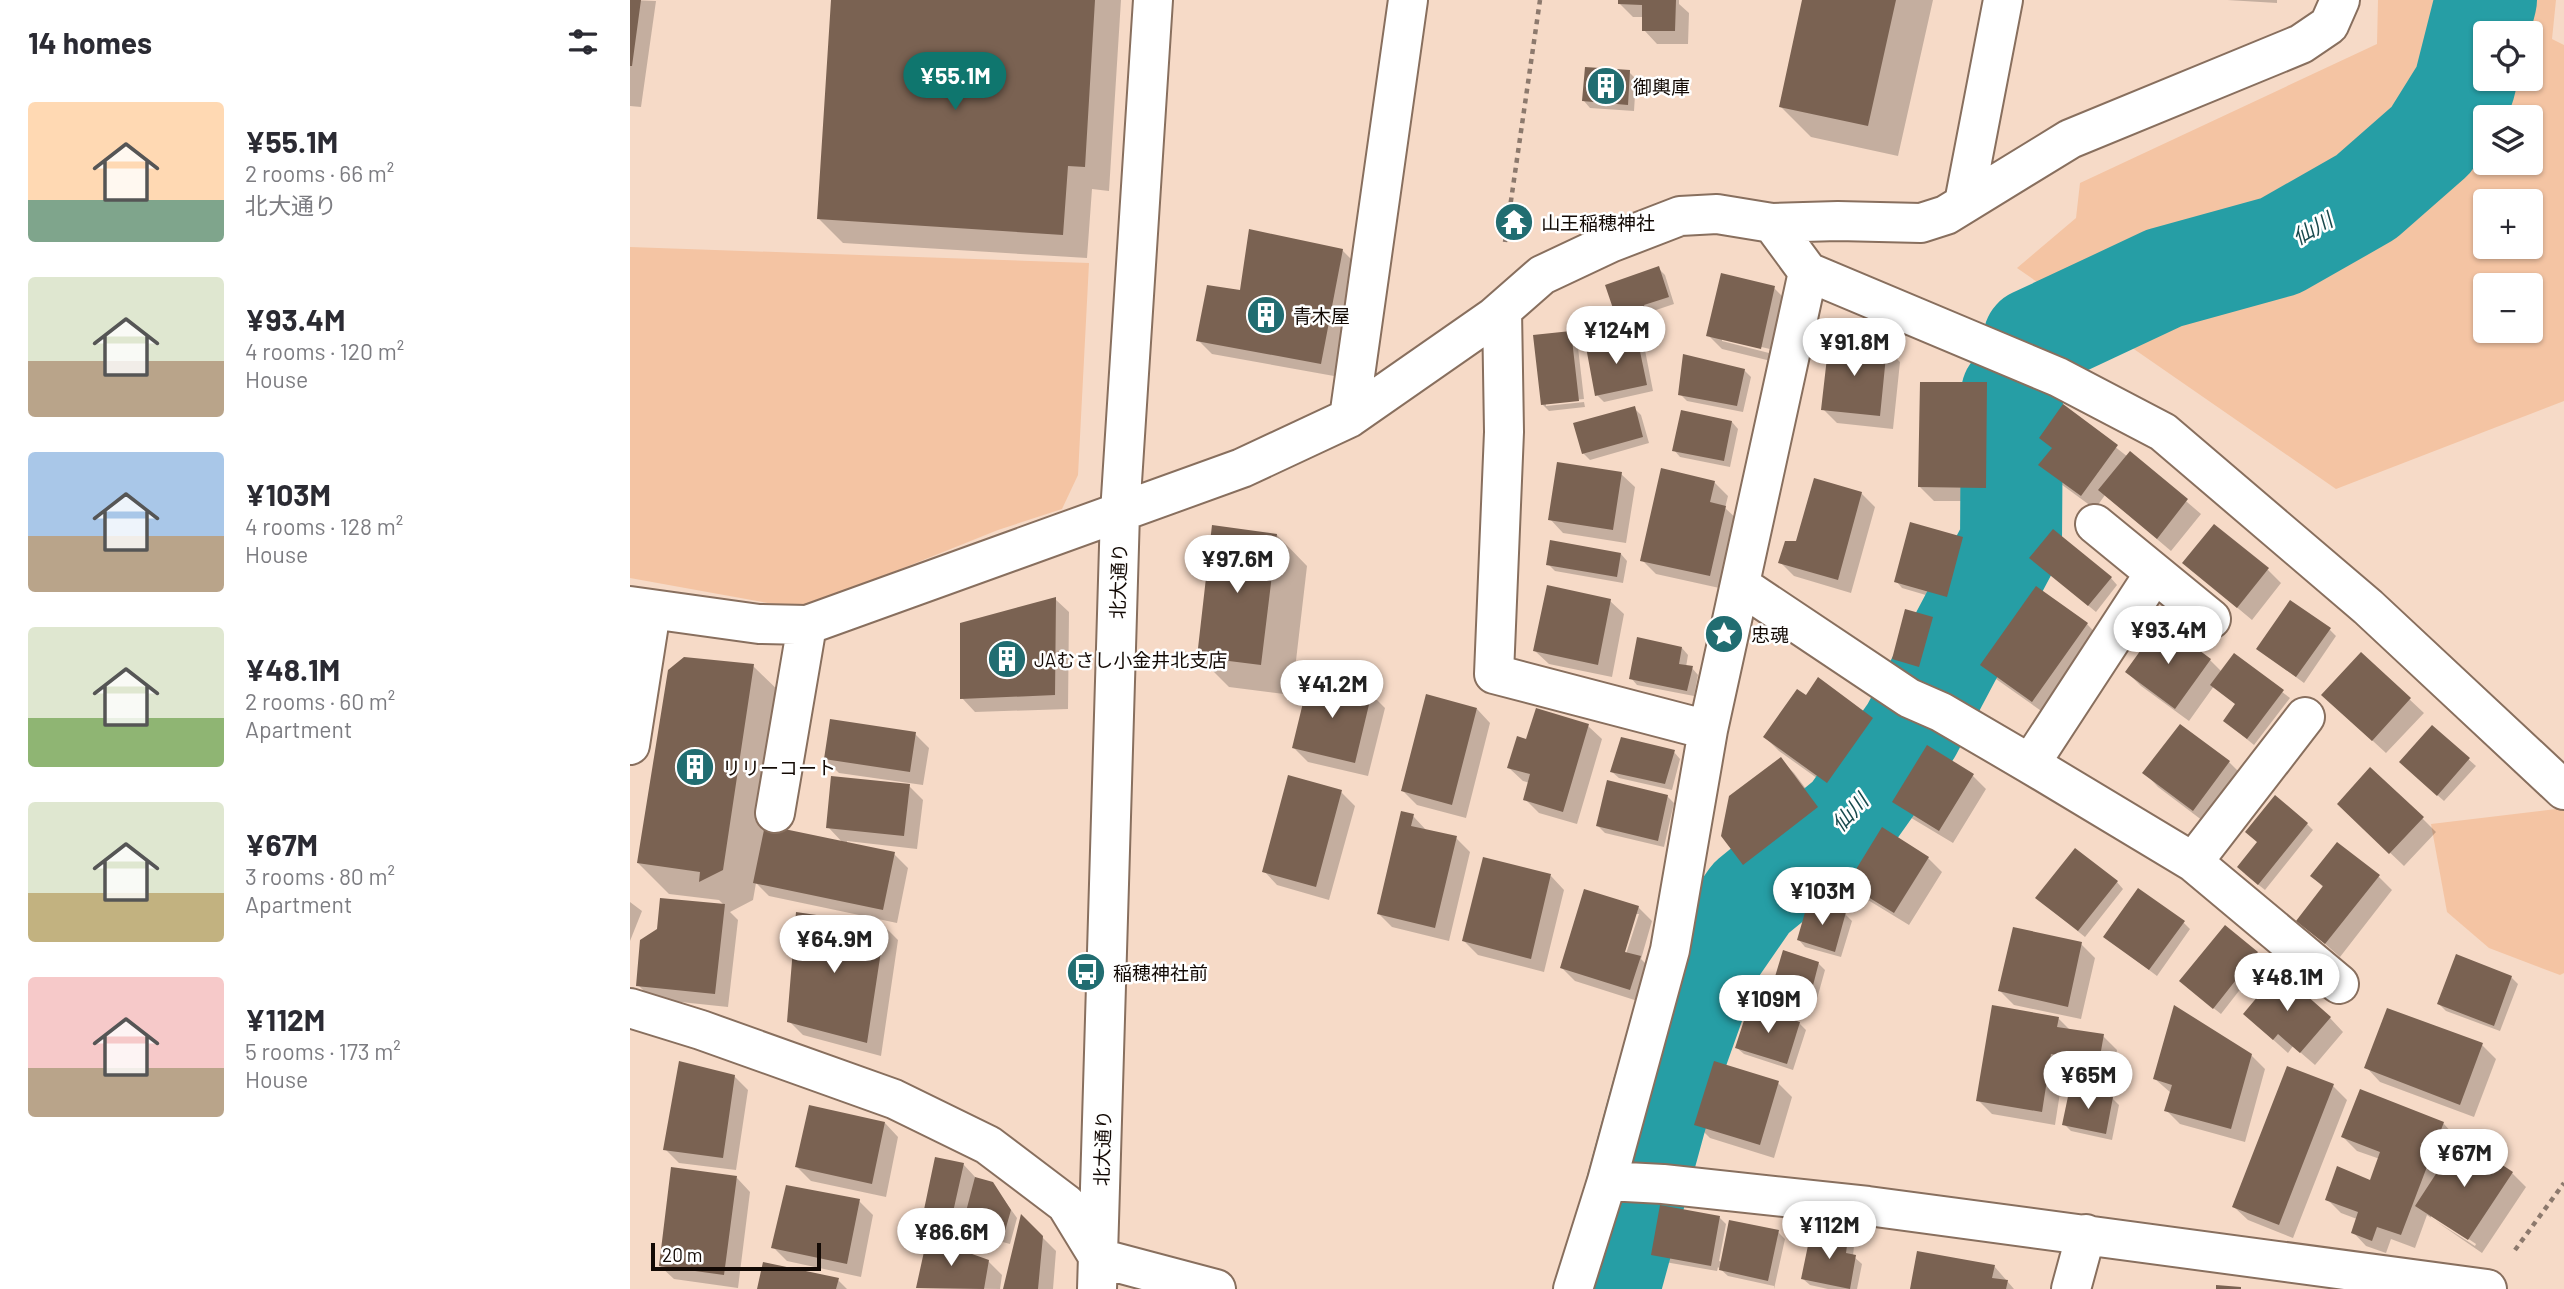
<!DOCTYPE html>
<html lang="en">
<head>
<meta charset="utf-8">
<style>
	body { margin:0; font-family:Barlow,"Noto Sans JP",sans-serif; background:#f2f2f3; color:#2b2b33; height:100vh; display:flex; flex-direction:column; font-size:26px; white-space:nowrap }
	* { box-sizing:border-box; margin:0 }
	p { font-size:23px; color:#7c7c81 }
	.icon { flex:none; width:38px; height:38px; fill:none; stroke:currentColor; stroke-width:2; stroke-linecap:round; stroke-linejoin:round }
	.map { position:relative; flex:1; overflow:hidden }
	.sheet { display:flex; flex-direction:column; background:#fff; width:630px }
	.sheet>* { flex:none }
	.fabs { position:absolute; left:1843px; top:21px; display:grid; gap:14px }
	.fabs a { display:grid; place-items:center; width:70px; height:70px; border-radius:7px; background:#fff; box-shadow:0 2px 5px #0004; font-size:35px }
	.scale { position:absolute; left:21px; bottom:18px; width:170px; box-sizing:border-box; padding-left:7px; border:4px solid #130a05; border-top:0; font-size:19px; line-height:24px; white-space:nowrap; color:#130a05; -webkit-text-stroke:5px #fff; paint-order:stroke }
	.price { position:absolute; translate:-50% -60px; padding:0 16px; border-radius:24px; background:#fff; color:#222; font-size:23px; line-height:46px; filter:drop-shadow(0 2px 4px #0008) }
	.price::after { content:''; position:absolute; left:50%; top:42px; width:21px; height:16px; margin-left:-10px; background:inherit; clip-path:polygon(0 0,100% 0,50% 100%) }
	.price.current { background:#0f766e; color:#fff }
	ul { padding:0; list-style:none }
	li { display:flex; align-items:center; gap:21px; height:175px; padding:0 28px }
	li span { display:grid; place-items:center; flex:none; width:196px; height:140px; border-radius:7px; color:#555 }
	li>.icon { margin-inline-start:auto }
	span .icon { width:84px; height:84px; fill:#fffc; stroke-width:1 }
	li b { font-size:30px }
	h2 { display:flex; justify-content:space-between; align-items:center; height:84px; padding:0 28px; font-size:30px }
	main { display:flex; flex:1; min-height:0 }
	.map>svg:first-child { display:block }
	.green { fill:#f4c4a3; fill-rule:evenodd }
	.shadow { fill:#0003; fill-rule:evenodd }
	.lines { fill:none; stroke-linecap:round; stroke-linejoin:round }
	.river { stroke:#269ea5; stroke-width:102 }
	.building { fill:#7a6252 }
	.minor-casing { stroke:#886f5e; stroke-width:42 }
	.path { stroke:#8c796d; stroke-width:4.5; stroke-dasharray:5 5; stroke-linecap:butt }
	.minor { stroke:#fff; stroke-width:38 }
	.labels { text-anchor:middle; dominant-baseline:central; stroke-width:5; stroke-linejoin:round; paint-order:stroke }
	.poi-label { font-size:19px; fill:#130a05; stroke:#fff; text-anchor:start }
	.street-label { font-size:19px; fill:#130a05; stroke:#fff }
	.water-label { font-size:21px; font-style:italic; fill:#194a4d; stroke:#fff }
</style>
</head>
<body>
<main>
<section class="sheet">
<h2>14 homes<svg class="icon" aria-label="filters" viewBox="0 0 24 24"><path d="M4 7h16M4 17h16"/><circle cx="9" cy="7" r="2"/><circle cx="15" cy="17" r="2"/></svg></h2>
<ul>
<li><span style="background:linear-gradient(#ffd9b3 70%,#7fa58c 0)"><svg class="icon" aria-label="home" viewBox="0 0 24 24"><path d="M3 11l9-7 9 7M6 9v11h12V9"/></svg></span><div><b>¥55.1M</b><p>2 rooms · 66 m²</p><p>北大通り</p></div></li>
<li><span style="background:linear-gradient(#dfe7d0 60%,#b9a48a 0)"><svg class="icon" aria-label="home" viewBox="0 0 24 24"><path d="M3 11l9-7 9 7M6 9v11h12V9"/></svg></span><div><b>¥93.4M</b><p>4 rooms · 120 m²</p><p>House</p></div></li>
<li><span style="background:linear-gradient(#a9c7e8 60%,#b9a48a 0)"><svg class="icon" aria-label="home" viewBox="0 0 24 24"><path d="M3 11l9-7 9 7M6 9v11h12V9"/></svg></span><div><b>¥103M</b><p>4 rooms · 128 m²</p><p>House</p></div></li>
<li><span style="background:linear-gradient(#dfe7d0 65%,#8fb573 0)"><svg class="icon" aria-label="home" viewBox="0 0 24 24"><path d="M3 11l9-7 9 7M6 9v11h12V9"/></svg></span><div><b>¥48.1M</b><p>2 rooms · 60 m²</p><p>Apartment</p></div></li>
<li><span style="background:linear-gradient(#dfe7d0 65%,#c2b280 0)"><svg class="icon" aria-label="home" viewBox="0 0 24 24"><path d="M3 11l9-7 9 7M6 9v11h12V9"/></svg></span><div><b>¥67M</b><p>3 rooms · 80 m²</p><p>Apartment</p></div></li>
<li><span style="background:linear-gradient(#f6c9c9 65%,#b9a48a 0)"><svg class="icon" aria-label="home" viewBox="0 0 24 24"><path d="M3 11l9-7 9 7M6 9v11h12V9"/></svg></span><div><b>¥112M</b><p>5 rooms · 173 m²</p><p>House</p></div></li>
</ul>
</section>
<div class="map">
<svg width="1934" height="1289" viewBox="0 0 1934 1289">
	<rect width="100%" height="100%" fill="#f6dac7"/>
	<path class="green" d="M1748,0H1926L1922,39L1934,45V401L1706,489L1387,268L1446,218L1450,183L1747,44ZM1855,33H1900V79H1855ZM1855,117H1900V163H1855ZM1855,201H1900V247H1855ZM1855,285H1900V331H1855Z
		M0,247L459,263L448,475L432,509L368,530L171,609L0,578Z
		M1934,808V973L1930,975L1859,948L1817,912L1801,824Z"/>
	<path class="shadow" d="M0,0L26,1L11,107L0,106Z
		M203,0H491L479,191L462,189L457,258L213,243L189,219Z
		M990,0H1049V4L1059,13L1058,44H1027L1014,30V17H1003L989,3Z
		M1174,0H1303L1268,156L1181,137L1150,106Z
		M1597,0H1647V3Z
		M999,72L1006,79L1004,111L960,108L954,101Z
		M712,250L726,264L704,376L582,354L568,340L611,292Z
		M1028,268L1035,275L1044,304L1020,312L1024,325L998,335L991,328Z
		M1144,288L1158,302L1145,362L1092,349L1078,335ZM1092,338L1140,349L1139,353L1092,341Z
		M940,333L947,339L954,399L916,403V406L954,402L955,407L919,411L912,404Z
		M1007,339L1014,345L1023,391L974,402L967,395Z
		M1256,348L1270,362L1263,429L1207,423L1193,409Z
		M1114,370L1121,377L1113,412L1057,401L1050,394Z
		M1356,384L1370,398L1369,501H1304L1290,487Z
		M1433,406L1498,457L1501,454L1571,514L1541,551L1475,495L1465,509L1424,479L1411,465L1423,450L1411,438Z
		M1004,408L1011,415L1019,443L960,460L953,453Z
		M1102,422L1108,429L1100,467L1050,457L1044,450Z
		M991,474L1005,487L996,543L933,533L920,519Z
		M1084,482L1098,496L1095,508L1109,521L1094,589L1026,574L1012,560Z
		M1231,493L1245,507L1221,593L1164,576L1150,562L1167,543Z
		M647,535L677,566L662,695L599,687L568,656Z
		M1332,538L1339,545L1323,603L1272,588L1266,581Z
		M991,554L997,561L993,583L925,571L918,564Z
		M1554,563L1638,570L1651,583L1622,620Z
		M1408,564L1481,578L1487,585L1466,612Z
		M425,599L439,612L438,709L345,712L332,698Z
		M980,601L994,614L982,677L919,664L905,651Z
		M1302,619L1308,625L1296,672L1271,665L1264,658Z
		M1457,624L1470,638L1417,715L1366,679L1352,665Z
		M1700,630L1706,636L1674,683L1628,649Z
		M1052,648L1058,655L1056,667L1062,668L1068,675L1064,696L1007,685L1001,678Z
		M1731,654L1794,713L1756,753L1707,708Z
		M1604,655L1660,698L1624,745L1602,727L1607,705L1584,686L1559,721L1511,686L1497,672L1580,660L1592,672Z
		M123,666L154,696L134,827L214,844L198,827L277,784L293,800L287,849L217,841V844L264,854L278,868L267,923L139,896L126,883L123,900L100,912L108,920L98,1007L22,999L8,985L29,930L32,899L95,906L89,900L39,894L8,863Z
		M741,694L755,708L738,776L678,762L664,748Z
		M1176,698L1242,719L1256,733L1212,796L1149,751L1135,737Z
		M847,709L860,723L836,818L787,805L773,791Z
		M958,726L972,739L947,824L909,813L895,799L900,783L893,781L879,768L898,741Z
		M1802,727L1846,766L1814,801L1778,769Z
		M285,734L299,748L293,785L209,773L195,759Z
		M1044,752L1050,759L1042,790L989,778L982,772Z
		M1151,760L1164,773L1201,822L1128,878L1093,835Z
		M1599,762L1613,776L1577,824L1528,787L1515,773Z
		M1343,776L1356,789L1323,843L1278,816L1264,802Z
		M711,792L725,806L699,900L647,885L634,871Z
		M1037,796L1044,803L1034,847L975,833L968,826Z
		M1709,804L1792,818L1806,832L1774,866Z
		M783,816L797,831L826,838L840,852L819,941L762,927L749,914Z
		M1677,824L1683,830L1635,890L1615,874L1629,843Z
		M1298,858L1312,872L1279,925L1233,897L1220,883Z
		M921,876L934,890L914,972L848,955L834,941Z
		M1682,876H1748L1762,890L1710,957L1668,920L1694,888Z
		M1487,882L1493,889L1455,937L1414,904Z
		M0,902L12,911L0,941Z
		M1008,907L1022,921L1011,959L1024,972L1014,1003L945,981L932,968ZM1005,914H1009L994,960L991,959Z
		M1215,914L1222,921L1211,957L1175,947L1169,940Z
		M1553,922L1560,929L1527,976L1475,937Z
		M254,926L268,940L251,1056L173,1035L159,1021Z
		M1595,927L1633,960L1591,1014L1557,987Z
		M1451,944L1465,958L1451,1019L1384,1005L1370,991Z
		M1188,963L1195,970L1185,1006L1150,996L1143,989Z
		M1881,977L1888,984L1870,1031L1816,1011L1809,1004Z
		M1428,1018L1441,1031L1473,1036L1487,1050L1482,1075L1434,1067L1425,1125L1362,1114L1348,1100Z
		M1700,1018L1713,1032L1685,1065L1663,1046L1658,1053L1629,1027Z
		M1169,1023L1176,1030L1163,1070L1114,1054L1107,1048Z
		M1852,1045L1866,1059L1844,1117L1750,1082L1737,1068Z
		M1621,1055L1635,1069L1615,1142L1550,1124L1536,1110L1541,1093L1525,1079Z
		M104,1076L118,1090L106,1170L49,1163L35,1149Z
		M1148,1083L1162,1097L1144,1158L1080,1138L1066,1124Z
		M1703,1086L1717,1100L1663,1238L1618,1220L1604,1207Z
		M1482,1098L1489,1105L1482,1140L1441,1131L1434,1124Z
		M255,1123L268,1137L256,1197L181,1181L167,1167Z
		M1813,1123L1826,1137L1821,1151L1882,1173L1896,1187L1852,1253L1797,1215L1785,1248L1761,1239L1756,1253L1736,1246L1723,1232L1727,1219L1711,1213L1697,1199L1741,1182L1750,1159L1727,1151L1713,1137ZM1801,1214L1846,1244L1845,1246L1801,1218Z
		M333,1164L346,1178L362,1183L387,1218L380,1244L340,1233L336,1228L332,1243L307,1237L293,1223Z
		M107,1178L120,1192L108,1288L44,1279L30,1266Z
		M229,1201L243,1215L231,1277L157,1261L143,1247Z
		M392,1217L426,1251L423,1289H375Z
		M1089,1217L1096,1224L1089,1261L1092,1262L1148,1232L1155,1239L1144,1289V1286L1098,1276L1088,1267L1087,1271L1029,1261L1023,1254Z
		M1217,1239L1224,1246L1223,1256L1232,1264L1227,1289H1198L1180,1285L1173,1279Z
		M358,1261L372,1275L370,1289L288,1288Z
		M1364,1266L1384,1289H1282Z
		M208,1280L217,1289H129Z"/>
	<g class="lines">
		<path class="river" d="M1404,339L1534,278L1650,246L1736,197L1801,140L1834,87L1856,0
			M979,1289L1033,1091L1081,956L1121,898L1220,817L1281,731L1381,542L1382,393"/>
	</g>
	<path class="building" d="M0,0H11L2,66H0Z
		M201,0H465L455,167L438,166L433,235L187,219Z
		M988,0H1046L1045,31H1012V5L988,4Z
		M1172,0H1266L1238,126L1149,107Z
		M955,67L1000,70L998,105L952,101Z
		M619,229L713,249L691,364L566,341L577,285L610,290Z
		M1029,266L1039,297L1014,305L1019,319L990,329L975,285Z
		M1091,273L1145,286L1131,349L1076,336Z
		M941,331L949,401L911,405L903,335Z
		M1007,337L1017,385L965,396L956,347Z
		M1199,340L1257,346L1250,416L1191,410Z
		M1053,354L1115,369L1107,406L1048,395Z
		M1290,382H1357L1356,488L1288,487Z
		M1433,404L1488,445L1451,496L1408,465L1422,448L1409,438Z
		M1005,406L1013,437L952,454L943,423Z
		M1051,410L1102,421L1094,461L1042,451Z
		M1500,451L1558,499L1527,539L1468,490Z
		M927,462L992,472L983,530L918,520Z
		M1031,468L1085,481L1080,502L1096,506L1080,576L1010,561Z
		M1184,478L1232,492L1208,580L1148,563L1155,541H1166Z
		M1280,522L1333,537L1317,597L1264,582Z
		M1584,524L1639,568L1607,608L1552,563Z
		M582,525L647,534L631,665L567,657Z
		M1423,529L1482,577L1458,606L1399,558Z
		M920,540L991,553L987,577L916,565Z
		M917,585L981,599L968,665L903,651Z
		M1406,586L1458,623L1402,702L1350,665Z
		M426,597L425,695L330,699V623Z
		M1660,600L1701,628L1666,677L1626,649Z
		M1275,609L1303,617L1289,667L1262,659Z
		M1531,622L1581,659L1545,709L1495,672Z
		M1007,637L1052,647L1049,664L1063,666L1057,691L999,679Z
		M1731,652L1781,698L1742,741L1691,695Z
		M1604,653L1654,690L1617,739L1593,721L1605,704L1580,685Z
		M54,657L124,664L93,870L69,882L70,872L7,863L38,670Z
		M1188,677L1243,718L1197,783L1133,737L1167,689L1176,695Z
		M679,678L742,692L725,763L662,748Z
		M796,694L847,708L822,805L771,791Z
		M906,708L959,724L933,812L893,800L900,774L877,768L887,736L896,739Z
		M200,719L286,732L280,772L194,759Z
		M1550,724L1600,761L1563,811L1512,773Z
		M1802,725L1840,758L1807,796L1769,762Z
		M991,737L1045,750L1035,784L980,772Z
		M1297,745L1344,774L1309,831L1262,802Z
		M1151,757L1188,807L1113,865L1091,836L1099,796Z
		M1740,767L1794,817L1759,854L1707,804Z
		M658,775L712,790L686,887L632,872Z
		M201,776L280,784L274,836L196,828Z
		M977,780L1038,795L1028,841L966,826Z
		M1645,795L1678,823L1628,885L1607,867L1627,842L1615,832Z
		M771,811L784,814L781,826L827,836L805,928L747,914Z
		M135,825L265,852L253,910L123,883Z
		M1252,827L1299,857L1264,913L1217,884Z
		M1707,842L1750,875L1695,944L1666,921L1693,886L1680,876Z
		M1445,848L1488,881L1448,931L1405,898Z
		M853,857L921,874L901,959L832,941Z
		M1508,888L1555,921L1519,970L1473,937Z
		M954,889L1009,906L995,952L1011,956L1000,990L930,968Z
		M30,898L95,904L85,994L6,986L10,940L27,929Z
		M1178,902L1216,912L1205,952L1167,940Z
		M166,912L255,925L237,1043L157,1022Z
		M1595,925L1628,952L1583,1009L1549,981Z
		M1383,927L1452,942L1438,1007L1368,991Z
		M1153,950L1189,962L1179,1001L1141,990Z
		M1826,954L1882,976L1864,1026L1807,1004Z
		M1649,971L1701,1017L1670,1053L1648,1034L1643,1040L1613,1014Z
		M1119,1005L1170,1022L1157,1064L1105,1048Z
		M1362,1005L1429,1017L1427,1027L1474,1034L1469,1062L1421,1054L1412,1112L1346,1101Z
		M1544,1005L1622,1054L1601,1129L1534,1111L1542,1085L1523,1079Z
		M1757,1008L1853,1043L1830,1105L1734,1068Z
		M49,1061L105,1075L93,1158L33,1150Z
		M1084,1061L1149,1081L1130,1145L1064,1125Z
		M1657,1066L1704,1084L1649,1225L1602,1207Z
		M1440,1087L1483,1097L1476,1134L1432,1125Z
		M1730,1089L1814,1122L1771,1235L1747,1227L1742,1241L1721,1233L1728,1212L1695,1200L1707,1166L1740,1180L1750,1152L1711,1137Z
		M179,1105L255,1122L242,1184L165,1167Z
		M1830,1137L1883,1172L1838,1240L1785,1206Z
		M305,1157L334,1163L319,1230L291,1224Z
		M41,1167L107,1176L94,1275L29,1266Z
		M345,1177L363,1182L381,1210L373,1238L332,1227Z
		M156,1185L230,1199L217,1264L141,1248Z
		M1030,1205L1090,1216L1081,1266L1021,1255Z
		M391,1214L413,1236L408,1289H373Z
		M1099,1220L1149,1230L1138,1281L1089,1270Z
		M1181,1231L1218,1238L1216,1253L1226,1255L1220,1289L1171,1279Z
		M297,1238L359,1260L354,1289L286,1288Z
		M1287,1251L1365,1265L1362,1278L1378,1280L1376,1289H1280Z
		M133,1262L209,1278L206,1289H127Z
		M1586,1285L1611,1287V1289H1586Z"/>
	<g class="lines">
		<g class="minor-casing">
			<path id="minor" d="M1334,203L1373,0
				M1142,223L1178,272L1428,377L1533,432L1738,607L1934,790
				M872,310L874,432L864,674L1078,730
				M719,418L778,0
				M1465,524L1581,619
				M1110,585L1279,698L1311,712L1400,764L1563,862L1709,984
				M0,606L129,624L177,625L612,468L719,418L864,317L912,275L980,243L1050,216L1087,214L1142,223L1208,221L1291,223L1316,215L1440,139L1671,44L1699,25L1710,0
				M0,745L21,611
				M1400,764L1524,574
				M145,813L177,625
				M1563,862L1675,717
				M0,1008L71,1030L264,1099L358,1145L436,1204L469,1258L586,1289
				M977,1181L1033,1184L1238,1206L1857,1289
				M467,1289L490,513L523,0
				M943,1289L977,1181L1040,950L1078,730L1178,272
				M1441,1289L1456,1234"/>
		</g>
		<path class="path" d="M875,242L910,0
			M1885,1250L1934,1183"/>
		<use href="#minor" class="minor"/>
	</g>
	<defs>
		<g id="building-disc" transform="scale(2.0125)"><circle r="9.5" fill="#216d71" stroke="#fff"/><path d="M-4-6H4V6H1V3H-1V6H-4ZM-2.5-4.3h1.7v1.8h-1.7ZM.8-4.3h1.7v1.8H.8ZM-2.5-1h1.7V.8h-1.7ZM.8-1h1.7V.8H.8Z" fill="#fff"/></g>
		<g id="temple-disc" transform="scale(2.0125)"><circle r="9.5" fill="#216d71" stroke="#fff"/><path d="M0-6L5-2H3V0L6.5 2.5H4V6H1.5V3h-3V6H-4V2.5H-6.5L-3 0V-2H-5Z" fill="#fff"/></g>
		<g id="sight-disc" transform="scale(2.0125)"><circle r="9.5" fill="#216d71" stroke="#fff"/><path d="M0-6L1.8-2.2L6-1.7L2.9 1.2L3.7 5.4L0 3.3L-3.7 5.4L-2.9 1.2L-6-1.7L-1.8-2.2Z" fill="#fff"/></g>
		<g id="bus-disc" transform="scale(2.0125)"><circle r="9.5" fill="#216d71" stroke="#fff"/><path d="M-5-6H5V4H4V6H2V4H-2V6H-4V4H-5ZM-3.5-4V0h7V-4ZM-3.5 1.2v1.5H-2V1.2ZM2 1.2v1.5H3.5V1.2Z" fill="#fff"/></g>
	</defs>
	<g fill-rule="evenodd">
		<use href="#building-disc" x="976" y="86"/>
		<use href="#temple-disc" x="884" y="222"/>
		<use href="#building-disc" x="636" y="315"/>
		<use href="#sight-disc" x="1094" y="634"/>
		<use href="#building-disc" x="377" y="659"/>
		<use href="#building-disc" x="65" y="767"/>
		<use href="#bus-disc" x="456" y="972"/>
	</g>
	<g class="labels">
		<g class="poi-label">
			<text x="1003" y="86">御輿庫</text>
			<text x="911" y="222">山王稲穂神社</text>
			<text x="663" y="315">青木屋</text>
			<text x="1121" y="634">忠魂</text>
			<text x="404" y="659">JAむさし小金井北支店</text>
			<text x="92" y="767">リリーコート</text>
			<text x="483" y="972">稲穂神社前</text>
		</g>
		<g class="street-label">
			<text transform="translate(488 581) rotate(-88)">北大通り</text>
			<text transform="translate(472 1148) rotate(-88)">北大通り</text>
		</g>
		<g class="water-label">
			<text transform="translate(1682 228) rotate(-30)">仙川</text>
			<text transform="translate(1219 812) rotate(-47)">仙川</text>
		</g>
	</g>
</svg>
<div class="fabs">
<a><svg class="icon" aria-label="locate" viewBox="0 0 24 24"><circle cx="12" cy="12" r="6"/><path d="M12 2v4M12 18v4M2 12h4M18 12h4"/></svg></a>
<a><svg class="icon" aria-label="layers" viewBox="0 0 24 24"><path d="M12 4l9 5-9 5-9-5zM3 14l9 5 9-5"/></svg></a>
<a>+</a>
<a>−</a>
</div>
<div class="scale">20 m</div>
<b class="price current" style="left:325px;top:112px">¥55.1M</b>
<b class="price" style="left:986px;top:366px">¥124M</b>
<b class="price" style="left:1224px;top:378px">¥91.8M</b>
<b class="price" style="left:607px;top:595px">¥97.6M</b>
<b class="price" style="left:1538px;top:666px">¥93.4M</b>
<b class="price" style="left:702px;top:720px">¥41.2M</b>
<b class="price" style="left:1192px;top:927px">¥103M</b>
<b class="price" style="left:204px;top:975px">¥64.9M</b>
<b class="price" style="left:1657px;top:1013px">¥48.1M</b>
<b class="price" style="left:1138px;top:1035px">¥109M</b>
<b class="price" style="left:1458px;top:1111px">¥65M</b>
<b class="price" style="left:1834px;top:1189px">¥67M</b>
<b class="price" style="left:1199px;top:1261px">¥112M</b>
<b class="price" style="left:321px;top:1268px">¥86.6M</b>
</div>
</main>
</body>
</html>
